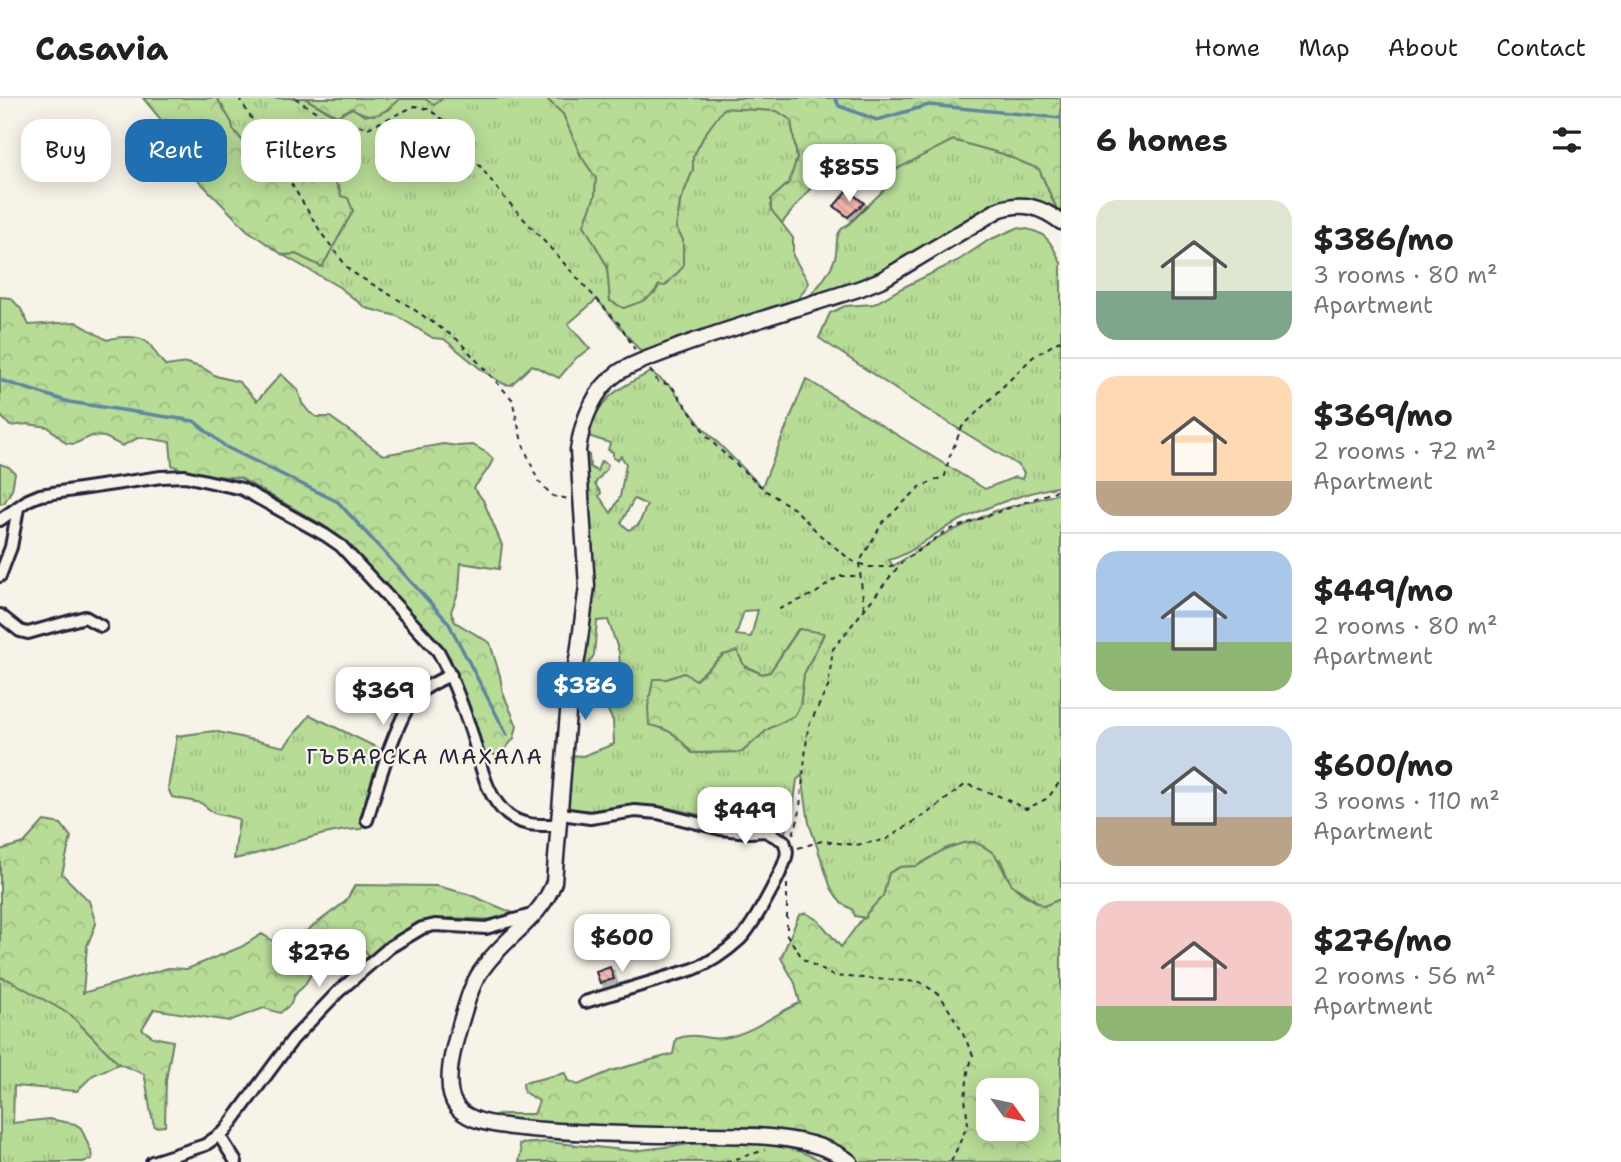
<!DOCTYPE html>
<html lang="en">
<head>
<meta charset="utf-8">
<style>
	body { margin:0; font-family:"Shantell Sans",sans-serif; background:#f6f6f6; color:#222; height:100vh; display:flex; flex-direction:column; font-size:26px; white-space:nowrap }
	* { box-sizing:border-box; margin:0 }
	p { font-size:23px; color:#767676 }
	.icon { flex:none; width:38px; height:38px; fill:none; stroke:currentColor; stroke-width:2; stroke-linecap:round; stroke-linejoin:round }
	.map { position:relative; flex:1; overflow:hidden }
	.side { display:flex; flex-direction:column; background:#fff; width:560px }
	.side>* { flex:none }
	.guide { position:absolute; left:21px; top:21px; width:665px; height:63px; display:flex; gap:14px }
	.needle { width:46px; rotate:123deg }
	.fabs { position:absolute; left:976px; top:980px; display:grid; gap:14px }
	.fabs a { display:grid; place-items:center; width:63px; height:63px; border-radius:14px; background:#fff; box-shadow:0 4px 18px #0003; font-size:35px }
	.price { position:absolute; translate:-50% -60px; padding:0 16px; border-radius:14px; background:#fff; color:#222; font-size:23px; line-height:46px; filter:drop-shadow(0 2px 4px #0008) }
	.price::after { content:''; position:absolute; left:50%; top:42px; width:21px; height:16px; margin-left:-10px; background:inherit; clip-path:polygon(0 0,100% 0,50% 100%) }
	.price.selected { background:#1f6fb2; color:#fff }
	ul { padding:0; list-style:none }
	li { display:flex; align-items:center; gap:21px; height:175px; padding:0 35px }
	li+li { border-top:2px solid #e0e0e0 }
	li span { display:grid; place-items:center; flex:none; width:196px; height:140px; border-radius:21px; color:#555 }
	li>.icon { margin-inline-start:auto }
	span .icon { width:84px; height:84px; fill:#fffc; stroke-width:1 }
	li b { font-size:30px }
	h2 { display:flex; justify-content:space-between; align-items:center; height:84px; padding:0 35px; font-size:30px }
	.pill { padding:0 24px; border-radius:21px; background:#fff; box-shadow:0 4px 18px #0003; font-size:24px; line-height:63px }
	.pill.selected { background:#1f6fb2; color:#fff }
	header { display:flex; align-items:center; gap:42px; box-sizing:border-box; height:98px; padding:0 35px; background:#fff; border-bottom:2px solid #e0e0e0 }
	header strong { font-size:33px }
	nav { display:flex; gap:38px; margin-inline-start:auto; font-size:24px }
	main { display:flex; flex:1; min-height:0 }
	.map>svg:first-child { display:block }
	.grass { fill:url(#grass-tufts); stroke:#6c7f68; stroke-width:2; fill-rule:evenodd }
	.forest { fill:url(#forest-crowns); stroke:#6c7f68; stroke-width:2; fill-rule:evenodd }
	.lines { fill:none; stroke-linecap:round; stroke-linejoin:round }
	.stream { stroke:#5f85a3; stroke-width:3.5 }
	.building { fill:url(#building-back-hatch); stroke:#22223b; stroke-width:2; filter:url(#shadow) }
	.minor-casing { stroke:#22223b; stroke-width:16 }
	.tertiary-casing { stroke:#22223b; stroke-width:19 }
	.path { stroke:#22223b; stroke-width:2; stroke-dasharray:5 5; stroke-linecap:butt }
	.minor { stroke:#f7f3e8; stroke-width:10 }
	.tertiary { stroke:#f7f3e8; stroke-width:14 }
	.labels { text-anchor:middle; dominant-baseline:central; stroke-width:5; stroke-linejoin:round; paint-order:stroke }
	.neighbourhood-label { font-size:21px; letter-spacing:2px; fill:#22223b; stroke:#f7f3e8 }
</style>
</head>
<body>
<header>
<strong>Casavia</strong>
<nav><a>Home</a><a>Map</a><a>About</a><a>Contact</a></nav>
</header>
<main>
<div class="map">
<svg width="1061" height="1064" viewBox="0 0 1061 1064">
	<defs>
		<pattern id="grass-tufts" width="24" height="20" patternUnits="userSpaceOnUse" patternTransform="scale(1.75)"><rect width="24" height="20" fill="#b7dc96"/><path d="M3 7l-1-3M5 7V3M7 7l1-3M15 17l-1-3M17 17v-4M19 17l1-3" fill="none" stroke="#9dbc82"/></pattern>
		<pattern id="forest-crowns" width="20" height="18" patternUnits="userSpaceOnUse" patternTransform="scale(1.75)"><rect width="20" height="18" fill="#b7dc96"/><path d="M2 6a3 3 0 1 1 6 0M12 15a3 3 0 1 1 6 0" fill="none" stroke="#9dbc82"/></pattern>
		<pattern id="building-back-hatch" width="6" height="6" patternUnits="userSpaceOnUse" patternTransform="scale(1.75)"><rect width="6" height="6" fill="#f1b7aa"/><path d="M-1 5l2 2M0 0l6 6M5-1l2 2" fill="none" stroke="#ce9d93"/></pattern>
		<filter id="shadow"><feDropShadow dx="3.5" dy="3.5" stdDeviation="0" flood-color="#0004"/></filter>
	</defs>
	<rect width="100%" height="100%" fill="#f7f3e8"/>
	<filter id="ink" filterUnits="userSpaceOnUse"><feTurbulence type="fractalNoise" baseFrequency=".0143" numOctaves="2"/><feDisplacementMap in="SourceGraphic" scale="14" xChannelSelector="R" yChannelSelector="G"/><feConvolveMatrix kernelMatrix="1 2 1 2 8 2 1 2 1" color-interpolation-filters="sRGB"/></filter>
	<g filter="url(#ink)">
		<path class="grass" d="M217,0H304L336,18L352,10L365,18L388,12L400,1L425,0L434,7L443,0H546L563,16L581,58L596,80L595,98L584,127L607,168L610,203L655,195L683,142L676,130L680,104L693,72V59L705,36L723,10L777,13L791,22L797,60L789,85L771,101V111L793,140V158L809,185L790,213L646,260L597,201L568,226L590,251L576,260L559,280L532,267L511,287L504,286L483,273L444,241L433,240L397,218L366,210L339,189L283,157L296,156L322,169L353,113L348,101L341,98L339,89L325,80L300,77L274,70L267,74L233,31L232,25Z
			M953,42L1003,56L1039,71L1059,117L1019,105L913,161L798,210C812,196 828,180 835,160C839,146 832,134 849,126L892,84L889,79L893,69L897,70Z
			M1017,130C1045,132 1049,140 1061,165V388C1024,395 985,409 951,427C930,437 913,456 889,462L893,468L941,438L995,413L1061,395V801L1044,808L1011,786L1001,763L974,744L964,745L945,751L917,768L900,769L889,775L884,798L867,815L866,820L855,818L852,811L841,805L831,790L809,725L802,677L797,682L792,717L784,736L664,709L625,707L565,717L571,657L583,658L614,646L613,623L605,606L602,581L620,568L619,554L608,522L597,523L594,557L579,581L583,354L589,357L590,369L597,373L601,363L608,367C605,376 599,378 595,386L601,395L599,398L611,415L620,399L626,366L621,358L617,362L613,360V354L608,352L610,345L588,338C597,300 619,290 651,274L671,289L703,330L762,389L806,281L985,391L1015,379L1022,381L1024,375L1019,368L910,301L819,240L830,215L845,208L874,206L902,190L959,162L989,142ZM634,401L647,407L639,426L629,432L621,425ZM758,512L751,539L736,537L744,513ZM798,531L824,536L804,576L800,608L794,618L768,631L742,654L692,655L681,641L666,630L667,581L684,575L695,582L723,557L762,576L770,574Z
			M0,366L9,369L15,375L12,392L4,405L0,406Z
			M310,617L384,653L371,688L362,731C318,732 277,753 234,761L239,721L214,715L201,705L172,699L168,690L177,638L214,633L284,649Z
			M0,879L9,881L71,917L119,966L93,977L77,993L14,988L13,1025L49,1021L75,1026L81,1030L91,1053L92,1061L83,1064H0Z"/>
		<path class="forest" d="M143,0H217L232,25L233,31L267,74L274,70L300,77L315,71L325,80H334L341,98L348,100L353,113L322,169L296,156L283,157L247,132L196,80L167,29Z
			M304,0H443L434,7L425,1H400C382,17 374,23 352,10L337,18Z
			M546,0H1061V120L1039,71L1003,56L953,42L897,71L880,64L855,46L824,74L782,125L771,112V101L789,85L797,60L791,22L777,13L724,10L705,36L693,59V72L680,104L676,130L683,142V169L665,188L659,187C651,202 639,205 623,210L610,203L607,168L584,127L595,98L596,80L581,58L563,16Z
			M0,199L11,200L21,211L29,227L76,224L107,242C116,239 120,239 129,239C154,240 149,251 166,268L187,265L203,270L216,278L239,284L257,303L281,276L298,292L302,305L309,314L317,319H330L383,357L443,346L458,348L473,347L487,355L493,361C490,371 480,381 474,390L483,402L502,447L499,471L461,465L459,492L451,514L455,524L490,545L500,578L503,595L517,628L514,640L506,650L495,657L481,653L441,547L349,447L323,427L240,380L192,376L172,367L170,344L140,339L122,348L105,339L92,338L74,346L66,345L48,329L28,326L10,328L0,317Z
			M799,531L824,535L804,576L800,608L794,618L768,631L742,654L692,655C678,638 671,631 649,627L648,609L653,581H667L684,575L696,582L723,557L737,553L745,569L762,576L770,574Z
			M44,723L61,726L71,739L62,776L89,803L96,826L87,848L83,895L168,870L187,871L241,849L262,836L273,843L301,837L346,803L355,787L437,788L468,796L518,817L501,822L449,820L382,847L371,859L361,849L340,841L328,872L313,873L304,888L294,897L291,906L280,915L264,910L229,923L154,911L142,931L153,939L173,943L166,982L165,1028L155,1029C148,1012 149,994 144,976L119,966L71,917L9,882L0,879V752L24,745Z
			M974,744C1004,757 995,763 1011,785C1018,795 1033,802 1044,808L1061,801V1064H855L824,1044L794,1035L755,1029H701L675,1034L542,1030L489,1018L503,1016H534L539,1003L524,994L523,985L565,975L568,983L578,987L611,973L673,956L676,941C697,933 707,943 724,940C752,936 775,915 800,905L795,885L781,860L799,817L806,815L819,823L841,849L862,821L866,820L867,815L883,798L889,775L900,769L917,768L945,751L963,745ZM989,992H1027V1031H989Z
			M722,1042C758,1044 792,1047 824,1064H519L521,1054L519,1046L548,1044L633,1053Z"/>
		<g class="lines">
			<path class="stream" d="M835,0L839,8L877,22L929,7L1061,20
				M0,282L69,304L194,323L226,349L338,404L448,524L507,637"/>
		</g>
		<path class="building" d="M848,92L864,105L848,119L834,108Z
			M610,869L614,881L600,885L596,874Z"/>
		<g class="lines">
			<g class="minor-casing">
				<path id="minor" d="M0,422L28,402L40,397L161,379L185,378L242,391L325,437L341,448L438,553C452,578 462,606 471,633C480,661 484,697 508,717C523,729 542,727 560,727
					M0,478L11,449L18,410
					M0,517L20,533L28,535L85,519L101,528
					M561,716L590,720L635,713L658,715L721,731L749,734L765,733L784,743C786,749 788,753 786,759C782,775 752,830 740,841C727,853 710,865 694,871L585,904
					M367,722C376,692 397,616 418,596C427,588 439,582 451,577
					M219,1037L236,1064
					M152,1064L205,1047L225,1033L293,941L338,894L390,849L422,830L435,827L486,830L535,816"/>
			</g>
			<g class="tertiary-casing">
				<path id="tertiary" d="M850,1064C807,1030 712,1038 659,1037C612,1036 567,1035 521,1030C503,1028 469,1025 457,1009C440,989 456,940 463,917C468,900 473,883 484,869C506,838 541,821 554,784L569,603L578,556L587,488L578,352C582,323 594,291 619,274C637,263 659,257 678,249C738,227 800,210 861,190L883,181L998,112C1023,103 1041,109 1061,124"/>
			</g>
			<path class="path" d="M239,0L322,136L350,173L409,208L458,242L512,301L522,344L538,383L553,398L569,401
				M295,0L321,17L368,30L415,8L429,11L447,25L503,98L621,228L635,252
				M650,272L658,284L671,287L707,338L718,350L766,393L796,412L820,437L852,463L869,469H887L899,466
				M864,510L859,465L883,424L920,389L945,378L949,360L962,329L1033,259L1061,242
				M779,511L816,495L839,478H859
				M793,736L799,719L808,629L828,589L833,551L901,465L946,433L1061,391
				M798,750L822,743L855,747L885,742L928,715L966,686L999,698L1026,711L1048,700L1061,682
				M787,786V837L803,861L833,878L920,884L940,897L959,928L973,957L968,974L965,1000L968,1026L951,1064
				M726,1064L765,1052"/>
			<use href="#minor" class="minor"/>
			<use href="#tertiary" class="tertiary"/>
		</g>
	</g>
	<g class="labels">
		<g class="neighbourhood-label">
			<text x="425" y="659">ГЪБАРСКА МАХАЛА</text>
		</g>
	</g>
</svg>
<div class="fabs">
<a><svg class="needle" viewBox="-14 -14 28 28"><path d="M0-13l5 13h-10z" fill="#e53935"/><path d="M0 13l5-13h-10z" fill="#767676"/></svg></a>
</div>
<b class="price" style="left:849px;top:106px">$855</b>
<b class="price selected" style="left:585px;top:624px">$386</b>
<b class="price" style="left:383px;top:629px">$369</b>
<b class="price" style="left:745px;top:749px">$449</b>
<b class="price" style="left:622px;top:876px">$600</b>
<b class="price" style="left:319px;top:891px">$276</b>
<div class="guide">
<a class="pill">Buy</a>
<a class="pill selected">Rent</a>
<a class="pill">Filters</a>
<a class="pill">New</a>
</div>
</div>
<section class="side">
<h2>6 homes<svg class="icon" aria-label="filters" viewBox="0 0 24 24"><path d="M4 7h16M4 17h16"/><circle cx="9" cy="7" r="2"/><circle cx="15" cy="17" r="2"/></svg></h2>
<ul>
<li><span style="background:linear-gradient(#dfe7d0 65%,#7fa58c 0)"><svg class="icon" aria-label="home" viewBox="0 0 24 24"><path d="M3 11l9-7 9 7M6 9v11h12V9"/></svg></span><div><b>$386/mo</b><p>3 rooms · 80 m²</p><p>Apartment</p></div></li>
<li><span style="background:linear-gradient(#ffd9b3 75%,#b9a48a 0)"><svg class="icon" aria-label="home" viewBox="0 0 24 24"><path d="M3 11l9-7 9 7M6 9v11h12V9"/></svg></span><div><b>$369/mo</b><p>2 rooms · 72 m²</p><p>Apartment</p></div></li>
<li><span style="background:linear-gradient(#a9c7e8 65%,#8fb573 0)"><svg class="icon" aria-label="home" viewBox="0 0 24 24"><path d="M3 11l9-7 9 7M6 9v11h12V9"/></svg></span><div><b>$449/mo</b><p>2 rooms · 80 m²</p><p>Apartment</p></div></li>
<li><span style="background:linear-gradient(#c9d6e8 65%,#b9a48a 0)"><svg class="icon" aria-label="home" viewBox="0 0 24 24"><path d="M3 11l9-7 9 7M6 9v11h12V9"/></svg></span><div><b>$600/mo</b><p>3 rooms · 110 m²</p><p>Apartment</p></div></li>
<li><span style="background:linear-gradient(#f6c9c9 75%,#8fb573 0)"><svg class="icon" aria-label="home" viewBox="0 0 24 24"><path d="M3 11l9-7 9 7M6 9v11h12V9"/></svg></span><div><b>$276/mo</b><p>2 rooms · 56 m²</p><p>Apartment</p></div></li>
</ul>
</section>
</main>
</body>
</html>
